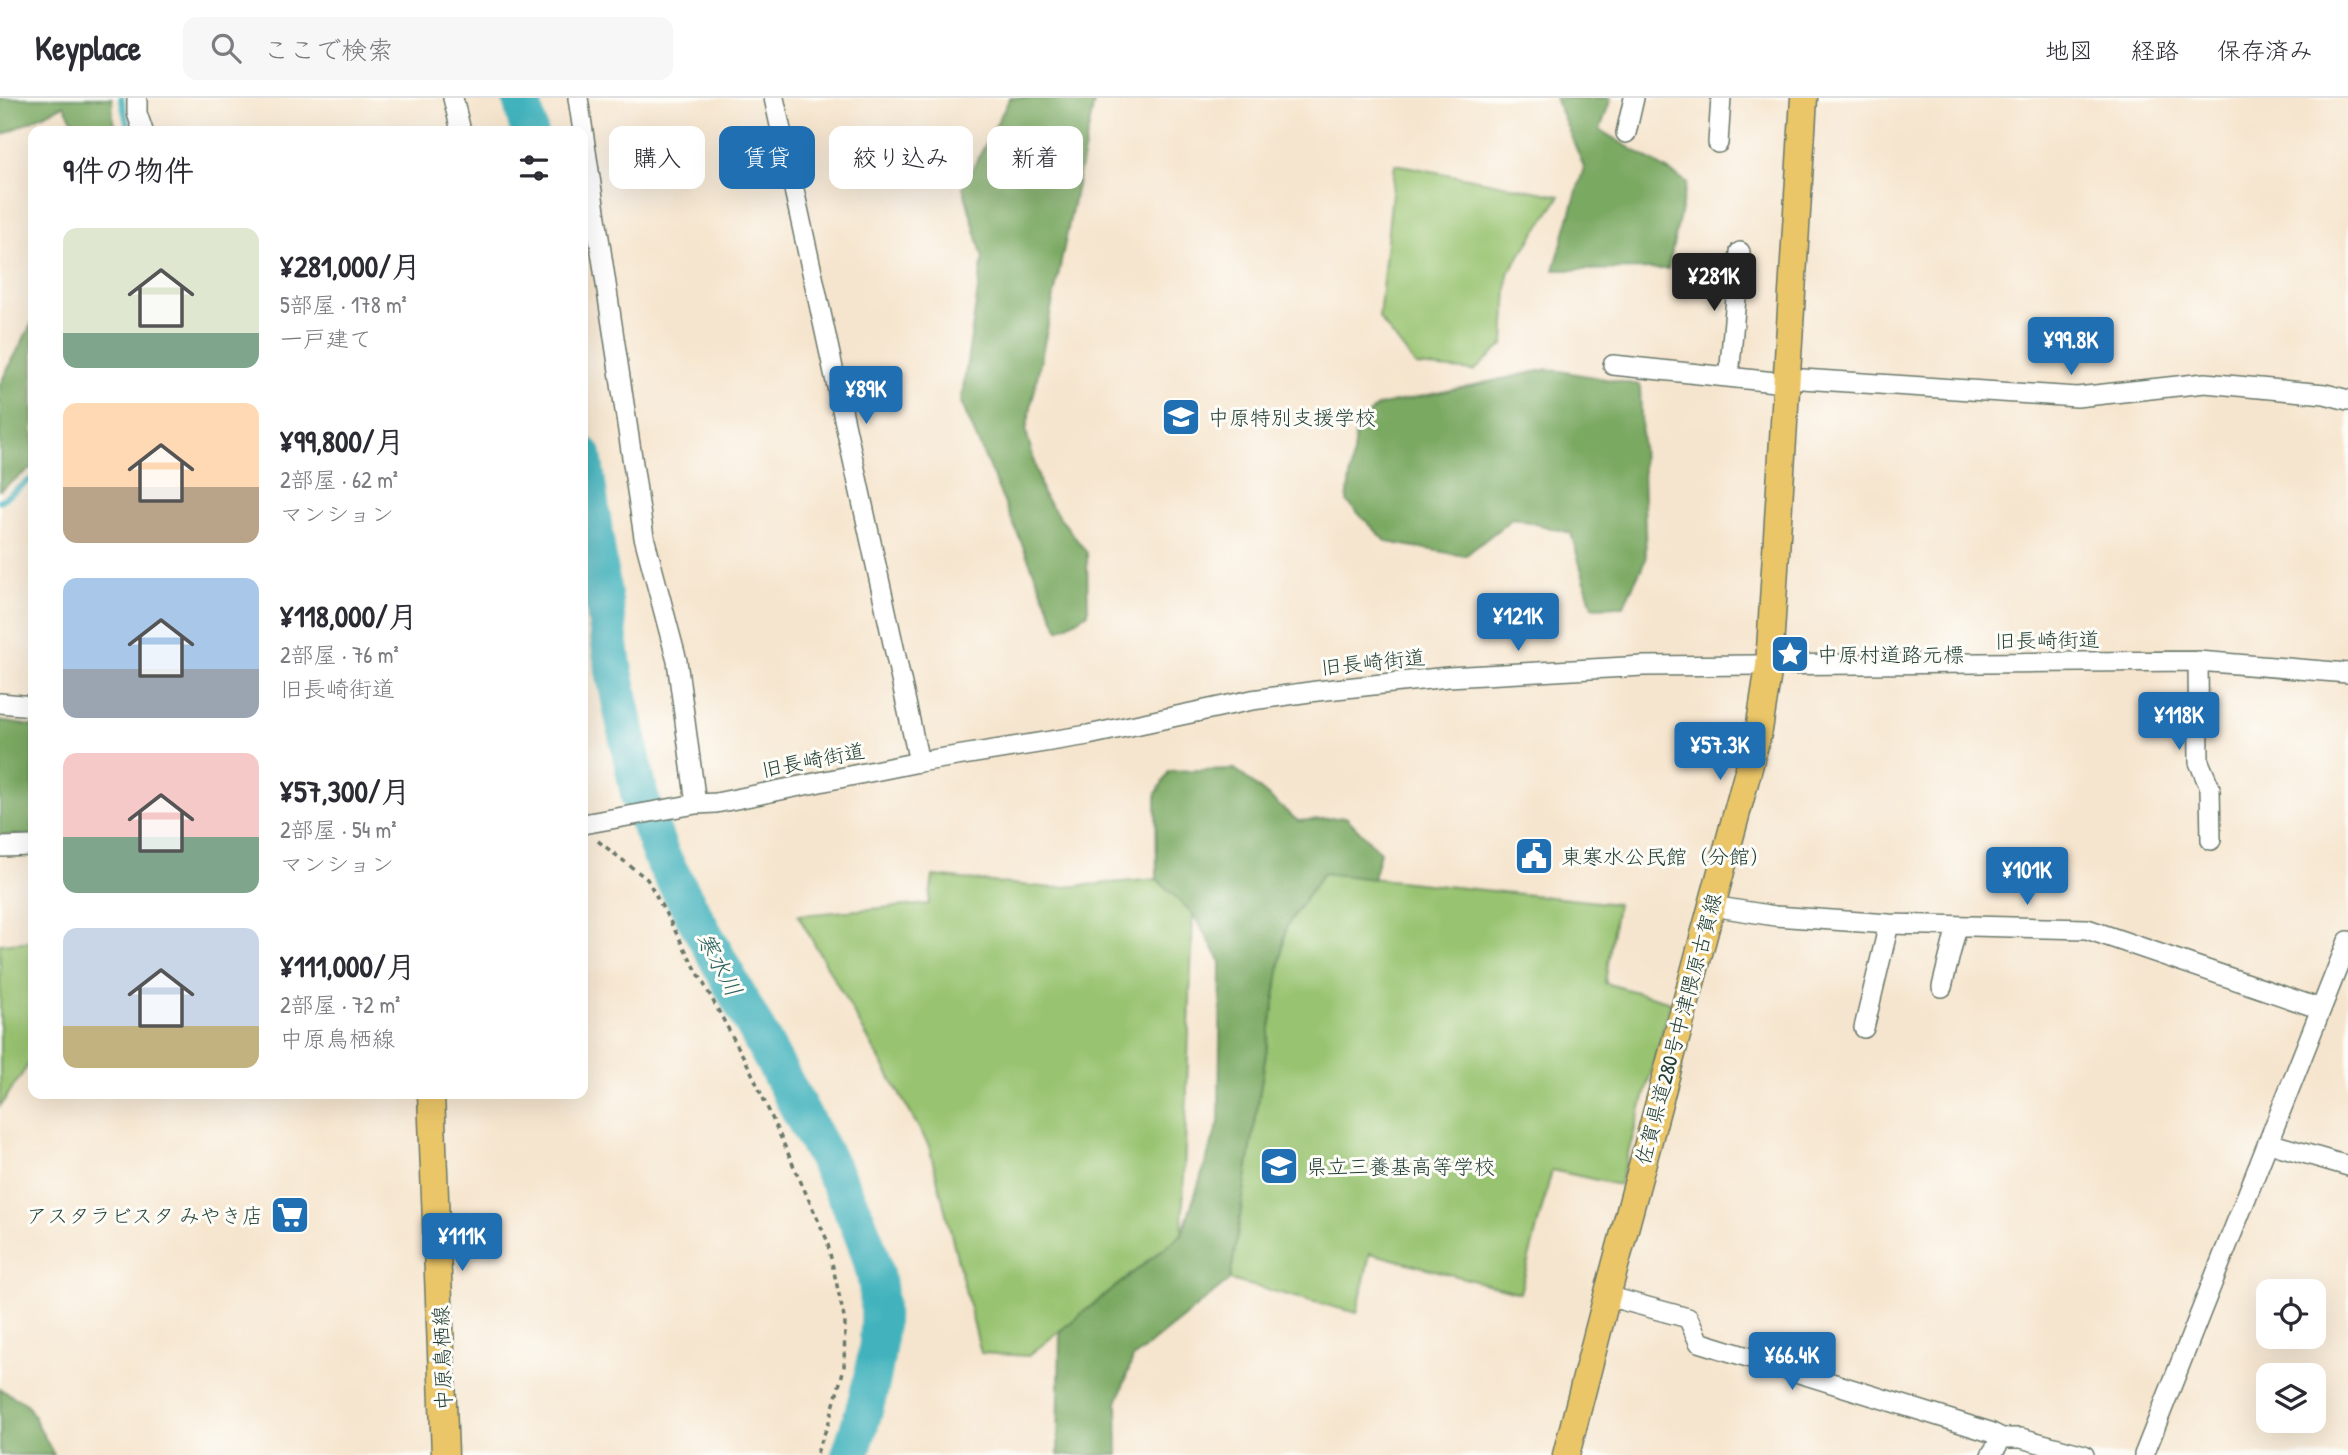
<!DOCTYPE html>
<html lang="ja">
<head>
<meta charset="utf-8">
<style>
	body { margin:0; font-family:"Patrick Hand","Klee One",sans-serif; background:#f7f7f7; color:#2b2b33; height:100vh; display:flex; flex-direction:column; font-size:26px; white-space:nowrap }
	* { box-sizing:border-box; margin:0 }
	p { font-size:23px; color:#7c7c81 }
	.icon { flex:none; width:38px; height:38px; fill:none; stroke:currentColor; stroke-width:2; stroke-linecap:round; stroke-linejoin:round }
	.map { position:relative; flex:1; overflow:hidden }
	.drawer { position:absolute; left:28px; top:28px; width:560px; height:973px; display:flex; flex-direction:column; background:#fff; border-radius:14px; box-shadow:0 7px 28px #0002 }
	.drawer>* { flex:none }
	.hud { position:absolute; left:609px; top:28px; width:665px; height:63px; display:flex; gap:14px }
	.fabs { position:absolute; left:2256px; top:1181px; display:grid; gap:14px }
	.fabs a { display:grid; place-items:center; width:70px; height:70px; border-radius:14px; background:#fff; box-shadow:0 7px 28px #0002; font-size:35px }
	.price { position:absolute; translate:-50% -60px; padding:0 16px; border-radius:7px; background:#1f6fb2; color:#fff; font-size:23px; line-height:46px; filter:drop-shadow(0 2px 4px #0008) }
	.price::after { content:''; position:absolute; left:50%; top:42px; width:21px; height:16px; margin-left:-10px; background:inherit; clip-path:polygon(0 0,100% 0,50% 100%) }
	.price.selected { background:#222; color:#fff }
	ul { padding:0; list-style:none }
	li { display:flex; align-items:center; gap:21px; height:175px; padding:0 35px }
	li span { display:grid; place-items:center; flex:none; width:196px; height:140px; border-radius:14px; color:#555 }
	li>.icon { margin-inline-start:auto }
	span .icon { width:84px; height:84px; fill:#fffc; stroke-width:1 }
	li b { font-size:30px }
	h2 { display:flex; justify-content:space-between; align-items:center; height:84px; padding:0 35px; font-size:30px }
	.tag { padding:0 24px; border-radius:14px; background:#fff; box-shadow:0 7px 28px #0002; font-size:24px; line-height:63px }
	.tag.selected { background:#1f6fb2; color:#fff }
	header { display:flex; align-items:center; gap:42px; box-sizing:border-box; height:98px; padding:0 35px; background:#fff; border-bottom:2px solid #e1e1e2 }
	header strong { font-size:33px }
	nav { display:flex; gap:38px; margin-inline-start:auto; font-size:24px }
	.search { width:490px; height:63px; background:#f7f7f7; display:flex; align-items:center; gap:18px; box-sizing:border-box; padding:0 24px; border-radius:14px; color:#7c7c81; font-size:26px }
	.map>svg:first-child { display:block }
	.green { fill:#98c370; stroke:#5c8052; stroke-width:2 }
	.forest { fill:#7aa962; stroke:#4c734b; stroke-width:2 }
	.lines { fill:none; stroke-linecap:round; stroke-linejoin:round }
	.stream { stroke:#43b3bd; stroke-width:6 }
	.river { stroke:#43b3bd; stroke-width:38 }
	.minor-casing { stroke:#6a786a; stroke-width:22 }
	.major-casing { stroke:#6a786a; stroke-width:29 }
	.path { stroke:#6a786a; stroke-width:3.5; stroke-dasharray:5 5; stroke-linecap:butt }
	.minor { stroke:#fff; stroke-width:19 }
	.major { stroke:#ebc669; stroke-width:26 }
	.labels { text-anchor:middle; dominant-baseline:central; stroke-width:6; stroke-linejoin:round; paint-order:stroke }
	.poi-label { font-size:21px; fill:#1f3d34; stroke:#fdfcf7; text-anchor:start }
	.street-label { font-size:21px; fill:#1f3d34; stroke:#fdfcf7 }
	.water-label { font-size:23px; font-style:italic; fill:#2a605d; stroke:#fdfcf7 }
</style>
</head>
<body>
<header>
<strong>Keyplace</strong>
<div class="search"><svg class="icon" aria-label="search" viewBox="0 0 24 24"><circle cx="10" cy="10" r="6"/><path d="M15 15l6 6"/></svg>ここで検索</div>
<nav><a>地図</a><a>経路</a><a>保存済み</a></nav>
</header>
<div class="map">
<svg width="2348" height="1357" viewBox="0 0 2348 1357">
	<rect width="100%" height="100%" fill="#fdfcf7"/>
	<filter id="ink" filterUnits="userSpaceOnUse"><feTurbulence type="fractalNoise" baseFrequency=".0143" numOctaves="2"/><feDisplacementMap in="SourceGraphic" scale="14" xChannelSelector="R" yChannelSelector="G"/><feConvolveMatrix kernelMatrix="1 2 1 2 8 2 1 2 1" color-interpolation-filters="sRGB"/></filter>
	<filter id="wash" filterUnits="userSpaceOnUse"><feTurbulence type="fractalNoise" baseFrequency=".00686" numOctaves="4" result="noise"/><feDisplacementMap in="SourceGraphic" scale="28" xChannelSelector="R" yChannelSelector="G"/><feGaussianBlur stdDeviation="1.57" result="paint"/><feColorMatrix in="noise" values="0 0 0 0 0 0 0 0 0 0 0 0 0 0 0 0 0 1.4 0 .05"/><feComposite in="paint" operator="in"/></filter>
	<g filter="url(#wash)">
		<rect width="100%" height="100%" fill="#f6e5ce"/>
		<path class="green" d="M1395,66L1560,98L1508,175L1504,246L1474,273L1416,268L1379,220Z
			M1323,775L1617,806L1605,885L1671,904L1619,1087L1552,1072L1520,1195L1370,1155L1357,1215L1230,1182L1286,829Z
			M933,778L1053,790L1157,781L1193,815L1182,1136L1028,1258L981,1255L929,1048L798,817L929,806Z
			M33,843V960L0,1008V846Z"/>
		<path class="forest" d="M0,0H112L113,21L116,33H78L64,7L0,38Z
			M1010,0H1095L1026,333L1043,397L1087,455L1088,515L1059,532L961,304L983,160L963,89Z
			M1555,0H1611L1600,32L1687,84L1668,171L1554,172L1584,69Z
			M33,223V369L0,392V286Z
			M1548,271L1640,287L1646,461L1623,508L1592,509L1571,435L1513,420L1465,458L1387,444L1347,404L1356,330L1377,308Z
			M0,623L33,628V737H0Z
			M1235,671L1298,723L1346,719L1380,754L1373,781L1323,775L1286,829L1230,1182L1133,1260L1117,1305L1118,1357H1058L1060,1233L1182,1136L1219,1024L1221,864L1193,816L1157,781L1156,696L1169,673Z
			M0,1291L27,1306L54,1357H0Z"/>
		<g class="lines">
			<path class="stream" d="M121,0L129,33
				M0,403L33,380"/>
			<path class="river" d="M521,0L529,33
				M583,357L613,568L640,700L661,758C709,845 757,932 804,1020C831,1070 873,1139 878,1196C884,1250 867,1306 850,1357"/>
		</g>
	</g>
	<g filter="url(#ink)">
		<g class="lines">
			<g class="minor-casing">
				<path id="minor" d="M137,0V15L143,33
					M453,0L461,33
					M578,0L644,439L677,563L696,706
					M774,0L919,664
					M1626,35L1634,0
					M1718,45L1721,0
					M1613,267L1775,284L1787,280L2077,299L2205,285L2325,296L2348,302
					M1729,279L1740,154
					M2198,563L2199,664L2210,690L2211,742
					M0,605L33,608
					M583,726L696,706L716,705L919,664L1088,637L1252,602L1317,593L1448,579L1643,568L2198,563L2348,575
					M0,749L33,748
					M1712,808L1775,818L1889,826L2087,831L2321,911
					M1942,889L1957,828
					M1864,930L1889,826
					M2269,1045L2348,1068
					M1607,1198L1688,1220L1699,1244L1990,1334L2002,1340
					M1991,1357L2002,1340H2021L2084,1357
					M2144,1357L2348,843"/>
			</g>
			<g class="major-casing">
				<path id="major" d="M431,996L445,1357
					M1566,1357L1607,1198L1759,632L1769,568L1804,0"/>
			</g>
			<path class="path" d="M598,743L647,781L750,971L827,1142L845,1224L844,1270L829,1324L816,1357"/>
			<use href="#minor" class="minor"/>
			<use href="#major" class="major"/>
		</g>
	</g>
	<defs>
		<g id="school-square" transform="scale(2.0125)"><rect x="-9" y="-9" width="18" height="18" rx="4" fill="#1f6fb2" stroke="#fdfcf7"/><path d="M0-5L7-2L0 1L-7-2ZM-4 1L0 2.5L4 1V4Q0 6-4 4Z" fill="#fff"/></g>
		<g id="sight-square" transform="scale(2.0125)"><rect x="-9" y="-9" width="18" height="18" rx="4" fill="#1f6fb2" stroke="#fdfcf7"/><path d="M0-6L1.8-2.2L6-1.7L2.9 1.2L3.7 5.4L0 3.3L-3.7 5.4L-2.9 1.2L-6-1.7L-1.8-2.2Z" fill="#fff"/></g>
		<g id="civic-square" transform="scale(2.0125)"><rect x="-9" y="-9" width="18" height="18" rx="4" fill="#1f6fb2" stroke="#fdfcf7"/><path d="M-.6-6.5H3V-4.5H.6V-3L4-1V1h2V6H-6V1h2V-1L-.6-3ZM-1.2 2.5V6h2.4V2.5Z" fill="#fff"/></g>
		<g id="supermarket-square" transform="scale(2.0125)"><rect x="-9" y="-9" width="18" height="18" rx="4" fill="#1f6fb2" stroke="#fdfcf7"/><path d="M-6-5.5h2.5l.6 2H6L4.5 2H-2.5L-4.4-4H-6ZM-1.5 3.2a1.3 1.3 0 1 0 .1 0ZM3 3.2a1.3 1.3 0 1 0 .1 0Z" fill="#fff"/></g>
	</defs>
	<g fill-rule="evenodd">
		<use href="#school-square" x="1181" y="319"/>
		<use href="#sight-square" x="1790" y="556"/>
		<use href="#civic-square" x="1534" y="758"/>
		<use href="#school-square" x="1279" y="1068"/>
		<use href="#supermarket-square" x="290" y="1117"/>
	</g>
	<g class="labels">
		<g class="poi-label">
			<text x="1208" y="319">中原特別支援学校</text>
			<text x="1817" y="556">中原村道路元標</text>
			<text x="1561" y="758">東寒水公民館（分館）</text>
			<text x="1306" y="1068">県立三養基高等学校</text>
			<text x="263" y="1117" text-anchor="end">アスタラビスタ みやき店</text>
		</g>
		<g class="street-label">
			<text transform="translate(2047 542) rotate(-1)">旧長崎街道</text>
			<text transform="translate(1373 564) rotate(-6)">旧長崎街道</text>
			<text transform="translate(813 662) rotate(-11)">旧長崎街道</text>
			<text transform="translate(1678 931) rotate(-75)">佐賀県道280号中津隈原古賀線</text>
			<text transform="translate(442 1260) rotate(-92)">中原鳥栖線</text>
		</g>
		<g class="water-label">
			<text transform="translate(720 866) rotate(62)">寒水川</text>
		</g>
	</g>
</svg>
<div class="fabs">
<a><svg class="icon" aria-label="locate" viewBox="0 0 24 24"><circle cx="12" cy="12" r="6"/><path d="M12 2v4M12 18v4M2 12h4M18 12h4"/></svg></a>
<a><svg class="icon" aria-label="layers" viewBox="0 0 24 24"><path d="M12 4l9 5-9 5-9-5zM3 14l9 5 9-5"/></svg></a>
</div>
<b class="price selected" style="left:1714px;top:215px">¥281K</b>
<b class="price" style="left:2071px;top:279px">¥99.8K</b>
<b class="price" style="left:866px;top:328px">¥89K</b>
<b class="price" style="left:1518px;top:555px">¥121K</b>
<b class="price" style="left:2179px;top:654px">¥118K</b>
<b class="price" style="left:1720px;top:684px">¥57.3K</b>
<b class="price" style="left:2027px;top:809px">¥101K</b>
<b class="price" style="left:462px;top:1175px">¥111K</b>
<b class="price" style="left:1792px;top:1294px">¥66.4K</b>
<div class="hud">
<a class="tag">購入</a>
<a class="tag selected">賃貸</a>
<a class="tag">絞り込み</a>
<a class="tag">新着</a>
</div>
<section class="drawer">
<h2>9件の物件<svg class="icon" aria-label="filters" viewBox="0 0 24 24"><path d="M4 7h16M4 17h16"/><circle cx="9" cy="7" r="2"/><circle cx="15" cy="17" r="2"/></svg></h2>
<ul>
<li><span style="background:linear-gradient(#dfe7d0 75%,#7fa58c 0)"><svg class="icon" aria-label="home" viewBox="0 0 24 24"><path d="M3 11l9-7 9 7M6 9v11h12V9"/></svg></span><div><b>¥281,000/月</b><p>5部屋 · 178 m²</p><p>一戸建て</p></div></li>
<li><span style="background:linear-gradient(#ffd9b3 60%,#b9a48a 0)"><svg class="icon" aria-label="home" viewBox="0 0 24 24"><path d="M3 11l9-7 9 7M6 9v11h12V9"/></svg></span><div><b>¥99,800/月</b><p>2部屋 · 62 m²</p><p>マンション</p></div></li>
<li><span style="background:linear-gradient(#a9c7e8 65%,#9aa5b1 0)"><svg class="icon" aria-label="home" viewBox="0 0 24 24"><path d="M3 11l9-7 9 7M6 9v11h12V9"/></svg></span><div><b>¥118,000/月</b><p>2部屋 · 76 m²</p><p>旧長崎街道</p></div></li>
<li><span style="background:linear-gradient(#f6c9c9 60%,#7fa58c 0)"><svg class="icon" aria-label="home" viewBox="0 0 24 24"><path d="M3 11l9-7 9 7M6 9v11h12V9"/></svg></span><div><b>¥57,300/月</b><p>2部屋 · 54 m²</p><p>マンション</p></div></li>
<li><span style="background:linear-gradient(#c9d6e8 70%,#c2b280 0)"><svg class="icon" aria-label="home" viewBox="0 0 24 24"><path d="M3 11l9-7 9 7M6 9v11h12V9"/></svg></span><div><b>¥111,000/月</b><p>2部屋 · 72 m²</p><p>中原鳥栖線</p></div></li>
</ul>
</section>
</div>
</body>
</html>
